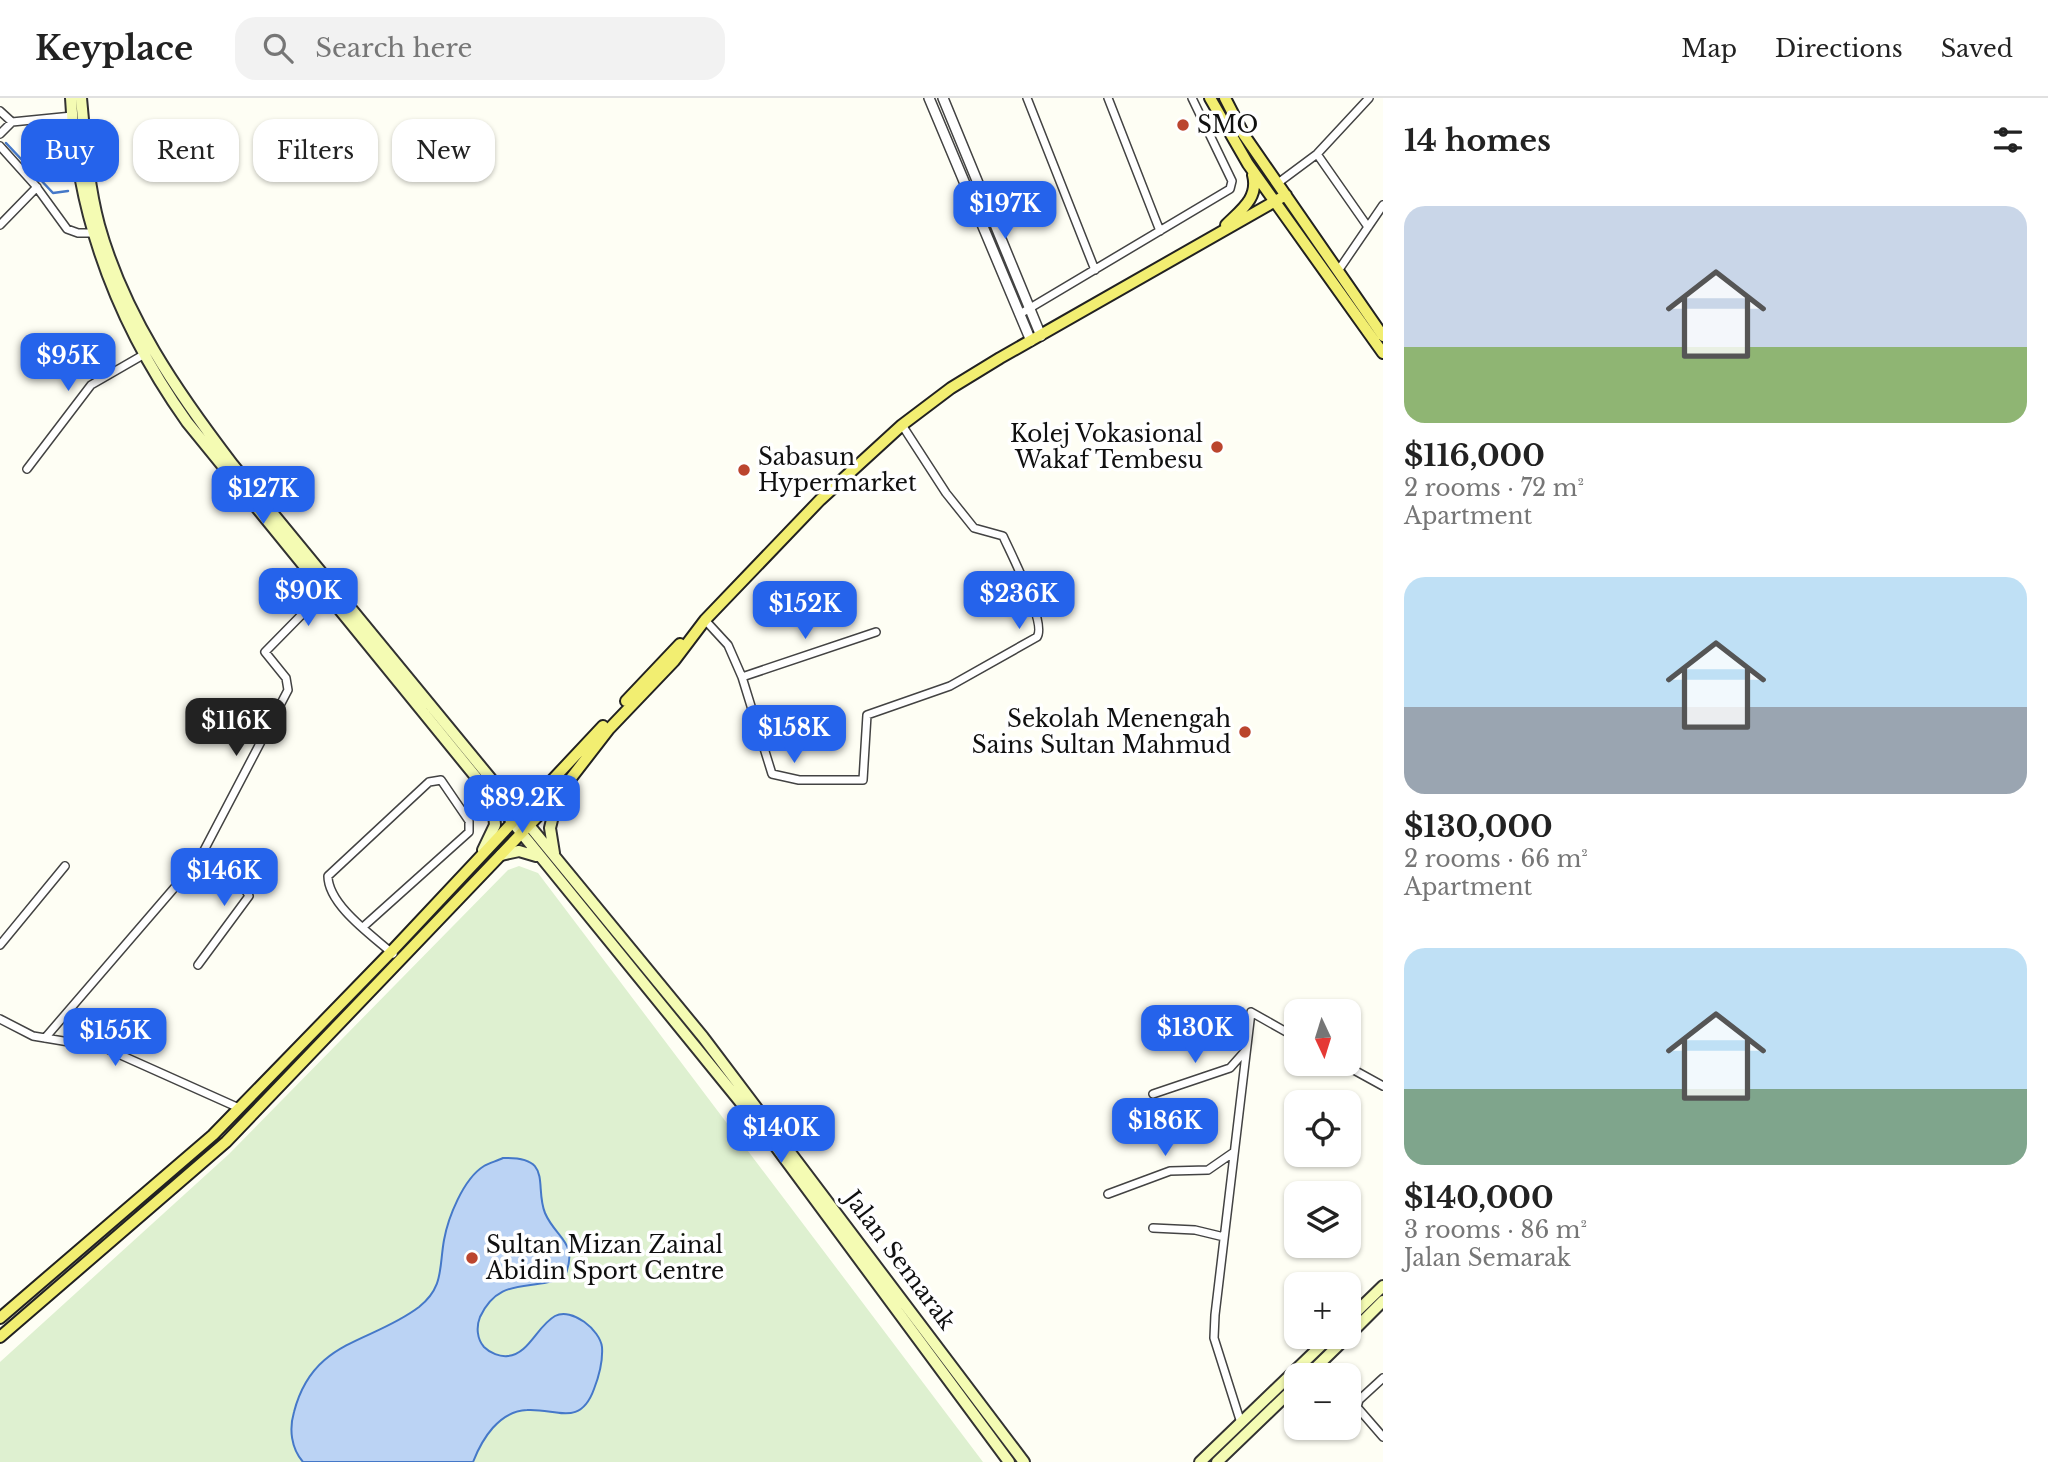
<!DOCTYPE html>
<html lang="en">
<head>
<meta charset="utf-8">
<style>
	body { margin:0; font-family:"Libre Baskerville",serif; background:#f2f2f2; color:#222; height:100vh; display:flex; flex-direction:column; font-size:26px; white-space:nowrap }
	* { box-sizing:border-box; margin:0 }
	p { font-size:23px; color:#767676 }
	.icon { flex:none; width:38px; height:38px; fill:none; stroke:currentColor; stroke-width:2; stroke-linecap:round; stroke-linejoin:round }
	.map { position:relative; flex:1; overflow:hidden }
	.panel { display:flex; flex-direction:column; background:#fff; width:665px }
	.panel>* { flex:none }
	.guide { position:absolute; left:21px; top:21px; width:665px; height:63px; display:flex; gap:14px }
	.needle { width:46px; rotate:176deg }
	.fabs { position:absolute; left:1284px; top:901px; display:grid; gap:14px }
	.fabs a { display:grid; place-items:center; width:77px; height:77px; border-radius:14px; background:#fff; box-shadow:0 2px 5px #0004; font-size:35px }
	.price { position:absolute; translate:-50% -60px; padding:0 16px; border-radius:14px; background:#2563eb; color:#fff; font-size:23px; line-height:46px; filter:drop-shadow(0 2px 4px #0008) }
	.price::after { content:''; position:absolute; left:50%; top:42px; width:21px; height:16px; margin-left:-10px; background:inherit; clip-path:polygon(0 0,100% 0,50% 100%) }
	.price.current { background:#222; color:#fff }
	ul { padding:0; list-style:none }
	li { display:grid; align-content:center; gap:14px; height:371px; padding:0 21px }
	li span { display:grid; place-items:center; height:217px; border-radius:21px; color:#555 }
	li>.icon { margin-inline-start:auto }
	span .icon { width:126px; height:126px; fill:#fffc; stroke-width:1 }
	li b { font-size:30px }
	h2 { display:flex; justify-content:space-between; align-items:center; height:84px; padding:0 21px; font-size:30px }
	.chip { padding:0 24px; border-radius:21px; background:#fff; box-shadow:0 2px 5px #0004; font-size:24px; line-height:63px }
	.chip.current { background:#2563eb; color:#fff }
	header { display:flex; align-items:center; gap:42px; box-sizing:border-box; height:98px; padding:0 35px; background:#fff; border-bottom:2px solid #e0e0e0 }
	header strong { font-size:33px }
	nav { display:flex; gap:38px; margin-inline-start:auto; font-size:24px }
	.search { width:490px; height:63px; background:#f2f2f2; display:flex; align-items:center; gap:18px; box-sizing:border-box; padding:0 24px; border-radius:21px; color:#767676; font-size:26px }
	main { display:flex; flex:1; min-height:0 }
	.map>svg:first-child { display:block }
	.pitch { fill:#def0d0 }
	.water { fill:#bbd3f4; stroke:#4578c8; stroke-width:2 }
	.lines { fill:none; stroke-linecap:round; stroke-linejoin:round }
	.stream { stroke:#4578c8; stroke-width:2.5 }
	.minor-casing { stroke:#434343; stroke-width:10 }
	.tertiary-casing { stroke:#434343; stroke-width:12 }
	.secondary-casing { stroke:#323232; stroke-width:14 }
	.primary-casing { stroke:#212121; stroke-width:14 }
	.minor { stroke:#fff; stroke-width:7 }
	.tertiary { stroke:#fff; stroke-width:9 }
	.secondary { stroke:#f4fbb3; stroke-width:10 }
	.primary { stroke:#f2ee71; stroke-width:10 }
	.poi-dot { fill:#bb452e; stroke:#fff; stroke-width:2.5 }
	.labels { text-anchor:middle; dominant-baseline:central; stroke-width:7; stroke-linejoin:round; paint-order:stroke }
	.poi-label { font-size:23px; fill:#101010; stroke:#fff; text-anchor:start }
	.street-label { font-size:23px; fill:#101010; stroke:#fff }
</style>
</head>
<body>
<header>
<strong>Keyplace</strong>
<div class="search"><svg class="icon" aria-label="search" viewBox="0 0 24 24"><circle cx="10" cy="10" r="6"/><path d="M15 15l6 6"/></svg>Search here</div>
<nav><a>Map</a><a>Directions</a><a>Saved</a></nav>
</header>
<main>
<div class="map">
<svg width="1383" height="1364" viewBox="0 0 1383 1364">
	<rect width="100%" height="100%" fill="#fefef4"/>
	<path class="pitch" d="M519,768L538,775L983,1364H0V1264L229,1056L508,772Z"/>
	<path class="water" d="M503,1060C554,1058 534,1088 545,1115C556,1141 579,1143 565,1178C533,1195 500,1176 480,1219C476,1229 477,1241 484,1249C490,1255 500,1259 508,1258C529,1256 537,1228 555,1218C572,1209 600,1232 602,1249C603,1263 599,1278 594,1291C580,1330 556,1310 527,1312C499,1313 482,1341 473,1364H303C291,1350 289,1331 294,1314C313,1241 370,1246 419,1209C444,1189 439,1170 444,1142C448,1120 463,1081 484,1068C489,1065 497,1063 503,1060Z"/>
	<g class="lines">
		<path class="stream" d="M6,45L53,95L68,93"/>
		<g class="minor-casing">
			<path id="minor" d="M1027,0L1095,172
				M1108,0L1160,133
				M0,13L12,24
				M0,36L12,24L72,18
				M0,48L35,87L67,131L78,135H91
				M1317,56L1368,129
				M1278,85L1317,56L1369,0
				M0,127L37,89
				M1338,173L1383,107
				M1020,216L1230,91L1232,83L1192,0
				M27,371L91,287L143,257
				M705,522L728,547L742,579L772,676L799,682H863L867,617L950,588L1037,539C1047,525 1011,456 1003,438L974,430L946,395L902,327
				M742,579L876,534
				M363,829L469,734V723L441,682L429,684L328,778C328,807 373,838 393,856
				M0,847L65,768
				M198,867L249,798L245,791L200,760
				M0,921L33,938L105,950L239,1010
				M45,940L200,760L288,592L286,580L265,554L324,494
				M1343,966L1383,988
				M1153,996L1230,970L1246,952
				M1108,1096L1170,1073L1208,1072L1234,1054
				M1153,1130L1195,1132L1224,1139
				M1383,1280L1359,1302L1357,1309L1383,1339
				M1241,1325L1214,1240L1215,1217L1251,914L1297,940"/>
		</g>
		<g class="tertiary-casing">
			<path id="tertiary" d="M929,0L1031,243
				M943,0L1041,238"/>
		</g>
		<g class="secondary-casing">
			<path id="secondary" d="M71,0C77,120 118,227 187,324L768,1038L1009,1364
				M81,0C85,42 88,86 99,127C124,217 177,294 233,367L703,939L1024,1364
				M500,687L519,698L542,693
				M483,752L495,727L493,705
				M554,755L550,730L558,697
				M501,757L519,753L536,758
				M1349,1221L1383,1188
				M1349,1237L1383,1203
				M1307,1278L1347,1239
				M1200,1364L1330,1239
				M1217,1364L1297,1287"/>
		</g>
		<g class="primary-casing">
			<path id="primary" d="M1210,0L1248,66L1383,255
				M1225,0L1244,37L1383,238
				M1226,127C1241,112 1259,100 1253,77
				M626,603L680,546
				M0,1220L213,1037L391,854L603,628
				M0,1239L226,1044L558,697L609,631L674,563L705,522L820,402L902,327L951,290L1000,260L1286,97"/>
		</g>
		<use href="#minor" class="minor"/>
		<use href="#tertiary" class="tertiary"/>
		<use href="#secondary" class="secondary"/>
		<use href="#primary" class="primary"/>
	</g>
	<g class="poi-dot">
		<circle cx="1183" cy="27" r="7"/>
		<circle cx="1217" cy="349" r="7"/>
		<circle cx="744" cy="372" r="7"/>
		<circle cx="1245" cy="634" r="7"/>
		<circle cx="472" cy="1160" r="7"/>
	</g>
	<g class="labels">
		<g class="poi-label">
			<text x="1197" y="27">SMO</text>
			<text x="1203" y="336" text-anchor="end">Kolej Vokasional<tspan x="1203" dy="26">Wakaf Tembesu</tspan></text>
			<text x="758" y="359">Sabasun<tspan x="758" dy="26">Hypermarket</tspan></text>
			<text x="1231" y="621" text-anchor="end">Sekolah Menengah<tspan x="1231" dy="26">Sains Sultan Mahmud</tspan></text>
			<text x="486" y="1147">Sultan Mizan Zainal<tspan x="486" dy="26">Abidin Sport Centre</tspan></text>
		</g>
		<g class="street-label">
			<text transform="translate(900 1162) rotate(53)">Jalan Semarak</text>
		</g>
	</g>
</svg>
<div class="fabs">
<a><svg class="needle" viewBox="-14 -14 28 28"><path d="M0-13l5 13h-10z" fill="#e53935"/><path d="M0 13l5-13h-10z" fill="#767676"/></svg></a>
<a><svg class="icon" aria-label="locate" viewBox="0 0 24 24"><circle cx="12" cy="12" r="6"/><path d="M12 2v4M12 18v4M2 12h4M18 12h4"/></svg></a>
<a><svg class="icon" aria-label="layers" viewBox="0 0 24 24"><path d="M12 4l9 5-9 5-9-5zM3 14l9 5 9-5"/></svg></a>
<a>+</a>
<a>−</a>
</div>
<b class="price" style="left:1005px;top:143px">$197K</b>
<b class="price" style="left:68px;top:295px">$95K</b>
<b class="price" style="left:263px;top:428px">$127K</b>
<b class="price" style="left:308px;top:530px">$90K</b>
<b class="price" style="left:1019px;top:533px">$236K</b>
<b class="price" style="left:805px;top:543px">$152K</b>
<b class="price current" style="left:236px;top:660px">$116K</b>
<b class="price" style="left:794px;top:667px">$158K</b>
<b class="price" style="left:522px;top:737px">$89.2K</b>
<b class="price" style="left:224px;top:810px">$146K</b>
<b class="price" style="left:1195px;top:967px">$130K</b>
<b class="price" style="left:115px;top:970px">$155K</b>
<b class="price" style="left:1165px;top:1060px">$186K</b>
<b class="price" style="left:781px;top:1067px">$140K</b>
<div class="guide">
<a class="chip current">Buy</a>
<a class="chip">Rent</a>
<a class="chip">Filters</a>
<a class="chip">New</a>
</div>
</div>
<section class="panel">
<h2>14 homes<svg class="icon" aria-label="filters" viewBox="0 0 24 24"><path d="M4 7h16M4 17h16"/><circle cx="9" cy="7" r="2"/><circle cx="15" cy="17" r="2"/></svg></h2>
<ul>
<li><span style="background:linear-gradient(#c9d6e8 65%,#8fb573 0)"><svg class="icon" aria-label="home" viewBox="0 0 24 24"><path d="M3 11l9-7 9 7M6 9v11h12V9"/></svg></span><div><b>$116,000</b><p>2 rooms · 72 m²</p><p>Apartment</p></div></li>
<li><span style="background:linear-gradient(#bfe0f5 60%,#9aa5b1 0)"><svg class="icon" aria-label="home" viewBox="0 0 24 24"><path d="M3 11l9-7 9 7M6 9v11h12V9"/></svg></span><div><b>$130,000</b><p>2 rooms · 66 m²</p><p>Apartment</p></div></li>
<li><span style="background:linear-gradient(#bfe0f5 65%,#7fa58c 0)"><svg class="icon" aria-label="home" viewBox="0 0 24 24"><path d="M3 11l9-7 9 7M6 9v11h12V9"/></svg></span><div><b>$140,000</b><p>3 rooms · 86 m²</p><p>Jalan Semarak</p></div></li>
</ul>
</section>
</main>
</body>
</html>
